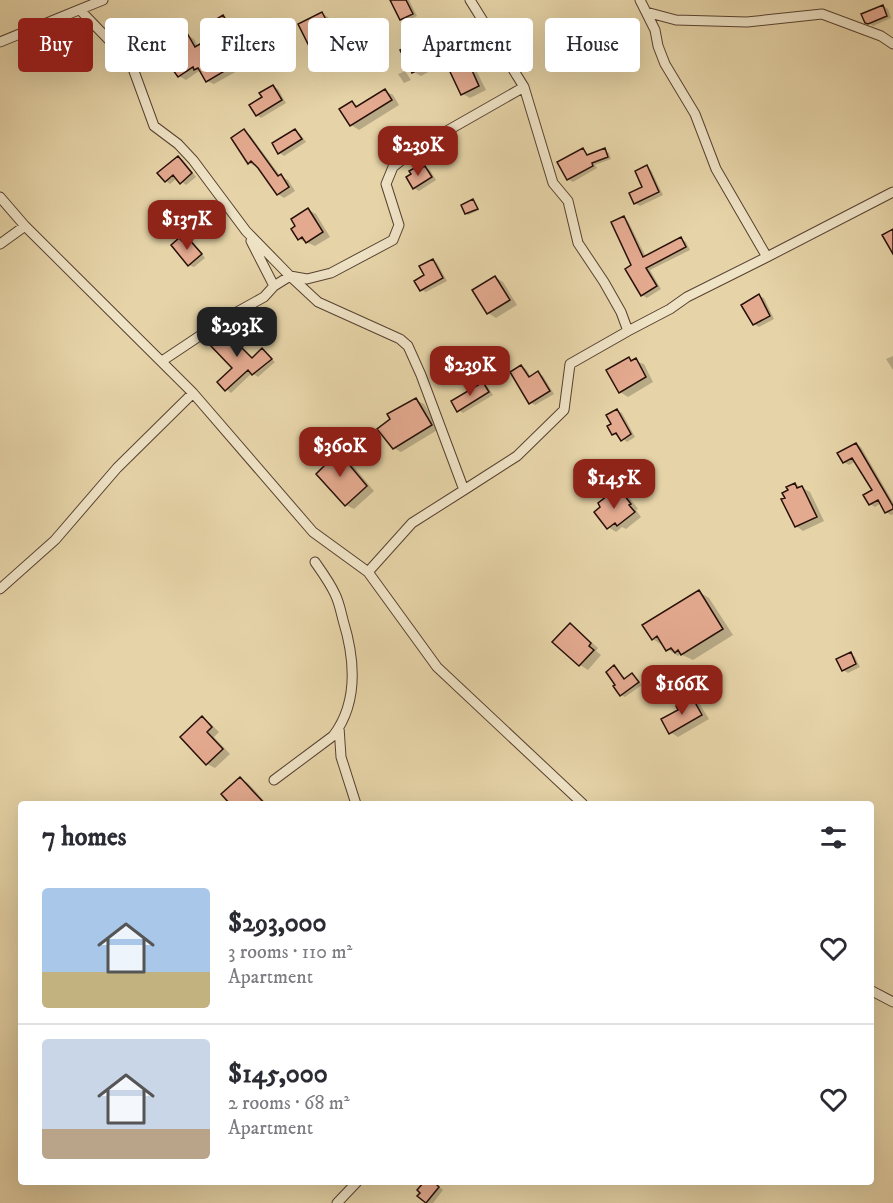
<!DOCTYPE html>
<html lang="en">
<head>
<meta charset="utf-8">
<style>
	body { margin:0; font-family:"IM FELL DW Pica",serif; background:#f7f7f7; color:#2b2b33; height:100vh; display:flex; flex-direction:column; font-size:22px; white-space:nowrap }
	* { box-sizing:border-box; margin:0 }
	p { font-size:20px; color:#7c7c81 }
	.icon { flex:none; width:33px; height:33px; fill:none; stroke:currentColor; stroke-width:2; stroke-linecap:round; stroke-linejoin:round }
	.map { position:relative; flex:1; overflow:hidden }
	.sheet { position:absolute; left:18px; top:801px; width:856px; height:384px; display:flex; flex-direction:column; background:#fff; border-radius:6px; box-shadow:0 6px 24px #0002 }
	.sheet>* { flex:none }
	.top-card { position:absolute; left:18px; top:18px; width:858px; height:54px; display:flex; gap:12px }
	.price { position:absolute; translate:-50% -51px; padding:0 14px; border-radius:12px; background:#8f2418; color:#fff; font-size:20px; line-height:39px; filter:drop-shadow(0 2px 3px #0008) }
	.price::after { content:''; position:absolute; left:50%; top:36px; width:18px; height:14px; margin-left:-9px; background:inherit; clip-path:polygon(0 0,100% 0,50% 100%) }
	.price.current { background:#222; color:#fff }
	ul { padding:0; list-style:none }
	li { display:flex; align-items:center; gap:18px; height:150px; padding:0 24px }
	li+li { border-top:2px solid #e1e1e2 }
	li span { display:grid; place-items:center; flex:none; width:168px; height:120px; border-radius:6px; color:#555 }
	li>.icon { margin-inline-start:auto }
	span .icon { width:72px; height:72px; fill:#fffc; stroke-width:1 }
	li b { font-size:26px }
	h2 { display:flex; justify-content:space-between; align-items:center; height:72px; padding:0 24px; font-size:26px }
	.tag { padding:0 21px; border-radius:6px; background:#fff; box-shadow:0 6px 24px #0002; font-size:21px; line-height:54px }
	.tag.current { background:#8f2418; color:#fff }
	.map>svg:first-child { display:block }
	.shadow { fill:#0003 }
	.building { fill:#e4aa90; stroke:#271008; stroke-width:1.5 }
	.lines { fill:none; stroke-linecap:round; stroke-linejoin:round }
	.street-casing { stroke:#574130; stroke-width:11 }
	.street { stroke:#efe3c6; stroke-width:9 }
</style>
</head>
<body>
<div class="map">
<svg width="893" height="1203" viewBox="0 0 893 1203">
	<rect width="100%" height="100%" fill="#e6d4a8"/>
	<filter id="stains"><feTurbulence type="fractalNoise" baseFrequency=".00333" numOctaves="4"/><feColorMatrix values="0 0 0 0 .2 0 0 0 0 .09 0 0 0 0 .02 0 0 0 .5 -.17"/></filter>
	<radialGradient id="worn" r=".72"><stop offset=".6" stop-color="#630" stop-opacity="0"/><stop offset="1" stop-color="#630" stop-opacity=".3"/></radialGradient>
	<path class="shadow" d="M391,0H409L417,16L406,22L401,19Z
		M883,6L888,9L891,18L873,26L866,22Z
		M322,13L329,18L340,38L318,50L311,45L300,25Z
		M223,17L230,21L251,58L237,66L239,70L214,84L207,81L199,71L186,80L179,76L182,49L187,35L194,39L198,47L214,38Z
		M470,33L477,37L482,45L470,52L479,71L477,72L486,90L470,98L463,94L447,62L421,76L414,72L424,39L431,43L435,52Z
		M405,71L411,80L404,83L398,74Z
		M273,87L278,89L286,103L261,118L257,115L264,98Z
		M385,91L393,95L399,105L359,130L351,125L352,103L359,107Z
		M244,131L250,135L281,177L288,180L295,191L284,198L278,194L257,165L255,166L249,163Z
		M295,131L300,134L306,142L284,156L280,153Z
		M583,150L589,156L604,150L609,153L611,159L595,165L597,168L573,182L568,179Z
		M178,158L183,160L196,177L186,185L177,178L170,184L166,181Z
		M425,167L430,170L436,180L419,191L414,188L418,168L422,170Z
		M646,167L651,170L663,195L640,206L635,203L644,188Z
		M473,201L479,210L468,215L466,213Z
		M308,210L316,214L330,237L315,246L299,239Z
		M624,218L628,221L646,257L681,239L686,242L690,250L650,270L661,289L647,298L642,295L633,266Z
		M187,239L192,241L205,258L194,267L189,265L183,242Z
		M433,260L437,263L447,281L426,292L421,290Z
		M495,277L503,282L517,305L496,318L488,313Z
		M759,296L764,298L774,319L759,327L754,324Z
		M230,327L241,336L236,341L253,359L262,350L275,362L258,377L252,373L231,393L219,382L234,368Z
		M893,356V370L886,359Z
		M629,359L644,364L653,382L628,397L620,392L608,371Z
		M521,366L526,369L531,377L538,373L543,376L554,394L535,405L530,402Z
		M483,384L488,387L493,395L463,413L458,410Z
		M416,400L424,404L439,429L401,452L394,448Z
		M617,410L622,413L635,437L627,442L620,436L613,434Z
		M856,444L861,447L893,502V514L891,515L886,512L881,503L875,507L870,504L874,491L856,461L849,465L844,462L839,454Z
		M330,453L350,462L374,491L354,509L346,505L326,466Z
		M795,484L810,492L824,521L803,531L796,526L787,499Z
		M621,492L629,497L638,509L636,510L641,517L626,529L622,527L616,532L608,527L611,494L616,497Z
		M699,592L709,598L733,635L693,660L680,654L678,656L653,639Z
		M570,625L578,630L598,648L596,651L601,655L588,670L580,665L555,642Z
		M851,654L855,657L860,667L848,673L843,670Z
		M614,667L626,679L632,675L642,685L625,697L621,695Z
		M692,699L699,703L709,719L678,737L670,732L680,710Z
		M203,718L210,723L219,732L214,737L230,754L215,768L207,764Z
		M240,779L248,783L267,804H232Z
		M419,1182H433L443,1190L433,1203H428L419,1196L423,1185Z"/>
	<path class="building" d="M390,0H406L413,14L400,20Z
		M883,5L887,16L868,24L865,23L861,14Z
		M322,12L333,33L309,46L298,24Z
		M223,15L246,54L231,62L233,66L206,82L198,68L194,70L193,67L178,77L165,59L180,48L175,40L187,33L195,47L212,37L210,34L215,31L210,23Z
		M470,31L476,41L464,48L473,67L471,68L479,86L461,95L443,57L412,73L400,50L424,37L432,52Z
		M273,85L282,100L256,116L249,105L262,97L259,93Z
		M385,89L392,100L350,126L339,109L352,101L356,107Z
		M244,129L278,176L281,174L289,187L277,195L258,168L251,161L248,164L231,138Z
		M295,129L302,139L278,154L272,143Z
		M583,148L587,155L605,148L608,157L592,163L593,166L567,180L557,162Z
		M178,156L192,173L180,184L173,175L165,182L157,173Z
		M647,165L659,192L634,204L629,193L642,187L635,171Z
		M418,166L420,169L425,166L432,177L413,189L406,177L411,174L409,171Z
		M473,199L478,209L465,214L461,205Z
		M308,208L323,232L306,243L302,237L298,240L291,229L295,226L291,219Z
		M624,216L643,257L681,237L686,247L646,268L657,286L641,296L625,269L631,265L611,222Z
		M893,229V254L882,235Z
		M187,237L202,254L188,266L171,245L179,238L182,241Z
		M433,259L443,278L420,291L414,281L424,275L419,266Z
		M495,276L510,300L487,314L472,290Z
		M759,294L770,316L753,325L741,305Z
		M230,325L237,333L232,338L252,358L262,348L272,359L252,375L248,370L225,391L217,382L232,368L209,344Z
		M629,357L631,361L636,358L646,377L619,393L606,370Z
		M521,365L529,377L538,371L550,391L529,404L510,372Z
		M483,382L489,392L457,412L451,401Z
		M416,398L432,425L393,449L377,429L390,419L387,414Z
		M617,409L631,434L621,441L616,433L612,435L607,426L611,424L606,415Z
		M856,443L893,506V509L885,513L878,500L869,505L863,495L872,490L852,458L843,463L837,453Z
		M329,451L334,456L336,453L340,457L342,456L367,486L345,506L316,474L324,466L319,461Z
		M795,483L797,488L802,486L817,517L795,527L781,499L785,498L782,493L788,490L786,487Z
		M621,491L631,504L629,505L635,512L617,526L615,523L607,529L594,512L600,507L598,503L611,493L614,496Z
		M699,590L723,629L681,655L678,650L675,653L671,648L666,651L657,636L652,640L642,625Z
		M570,623L591,643L589,646L594,650L579,666L552,642Z
		M851,652L856,664L842,671L836,659Z
		M614,665L624,679L632,673L639,682L620,696L613,686L615,685L606,672Z
		M692,697L702,715L669,734L661,719L678,710L676,706Z
		M202,716L212,727L207,732L223,749L206,765L180,737Z
		M240,777L265,804H230L221,794Z
		M424,1182H434L439,1187L426,1203L417,1196L420,1193L417,1190Z"/>
	<g class="lines">
		<g class="street-casing">
			<path id="street" d="M470,0L524,87L553,183L568,201L578,243L604,282L621,312L628,331L670,309L687,297L767,257L716,169L695,114L665,64L658,46L655,30L640,0
				M80,10L131,63L154,126L178,144L193,160L246,231L290,276L318,302L400,339L408,346L421,375L464,490L517,456L564,410L570,364L628,331
				M646,12L676,20L747,22L822,14L881,36L893,44
				M0,42L103,0
				M0,197L25,226L193,393L313,532L368,572L437,667L583,804
				M0,244L25,226
				M767,257L893,192
				M274,286L290,276L307,279L331,273L393,240L399,225L386,184L393,167L417,148L524,87
				M162,361L228,317L264,297L274,286L251,241
				M368,572L412,523L464,490
				M0,589L55,540L117,468L193,393
				M339,727L341,757L356,804
				M274,780L333,736C359,702 355,659 343,620C341,612 339,602 335,594C330,583 322,572 315,562
				M872,991L893,1002
				M337,1203L357,1182"/>
		</g>
		<use href="#street" class="street"/>
	</g>
	<rect width="100%" height="100%" filter="url(#stains)"/>
	<rect width="100%" height="100%" fill="url(#worn)"/>
</svg>
<b class="price" style="left:418px;top:177px">$239K</b>
<b class="price" style="left:187px;top:251px">$137K</b>
<b class="price current" style="left:237px;top:358px">$293K</b>
<b class="price" style="left:470px;top:397px">$239K</b>
<b class="price" style="left:340px;top:478px">$360K</b>
<b class="price" style="left:614px;top:510px">$145K</b>
<b class="price" style="left:682px;top:716px">$166K</b>
<div class="top-card">
<a class="tag current">Buy</a>
<a class="tag">Rent</a>
<a class="tag">Filters</a>
<a class="tag">New</a>
<a class="tag">Apartment</a>
<a class="tag">House</a>
</div>
<section class="sheet">
<h2>7 homes<svg class="icon" aria-label="filters" viewBox="0 0 24 24"><path d="M4 7h16M4 17h16"/><circle cx="9" cy="7" r="2"/><circle cx="15" cy="17" r="2"/></svg></h2>
<ul>
<li><span style="background:linear-gradient(#a9c7e8 70%,#c2b280 0)"><svg class="icon" aria-label="home" viewBox="0 0 24 24"><path d="M3 11l9-7 9 7M6 9v11h12V9"/></svg></span><div><b>$293,000</b><p>3 rooms · 110 m²</p><p>Apartment</p></div><svg class="icon" aria-label="heart" viewBox="0 0 24 24"><path d="M12 20l-8-8c-3-5 5-10 8-4 3-6 11-1 8 4z"/></svg></li>
<li><span style="background:linear-gradient(#c9d6e8 75%,#b9a48a 0)"><svg class="icon" aria-label="home" viewBox="0 0 24 24"><path d="M3 11l9-7 9 7M6 9v11h12V9"/></svg></span><div><b>$145,000</b><p>2 rooms · 68 m²</p><p>Apartment</p></div><svg class="icon" aria-label="heart" viewBox="0 0 24 24"><path d="M12 20l-8-8c-3-5 5-10 8-4 3-6 11-1 8 4z"/></svg></li>
</ul>
</section>
</div>
</body>
</html>
